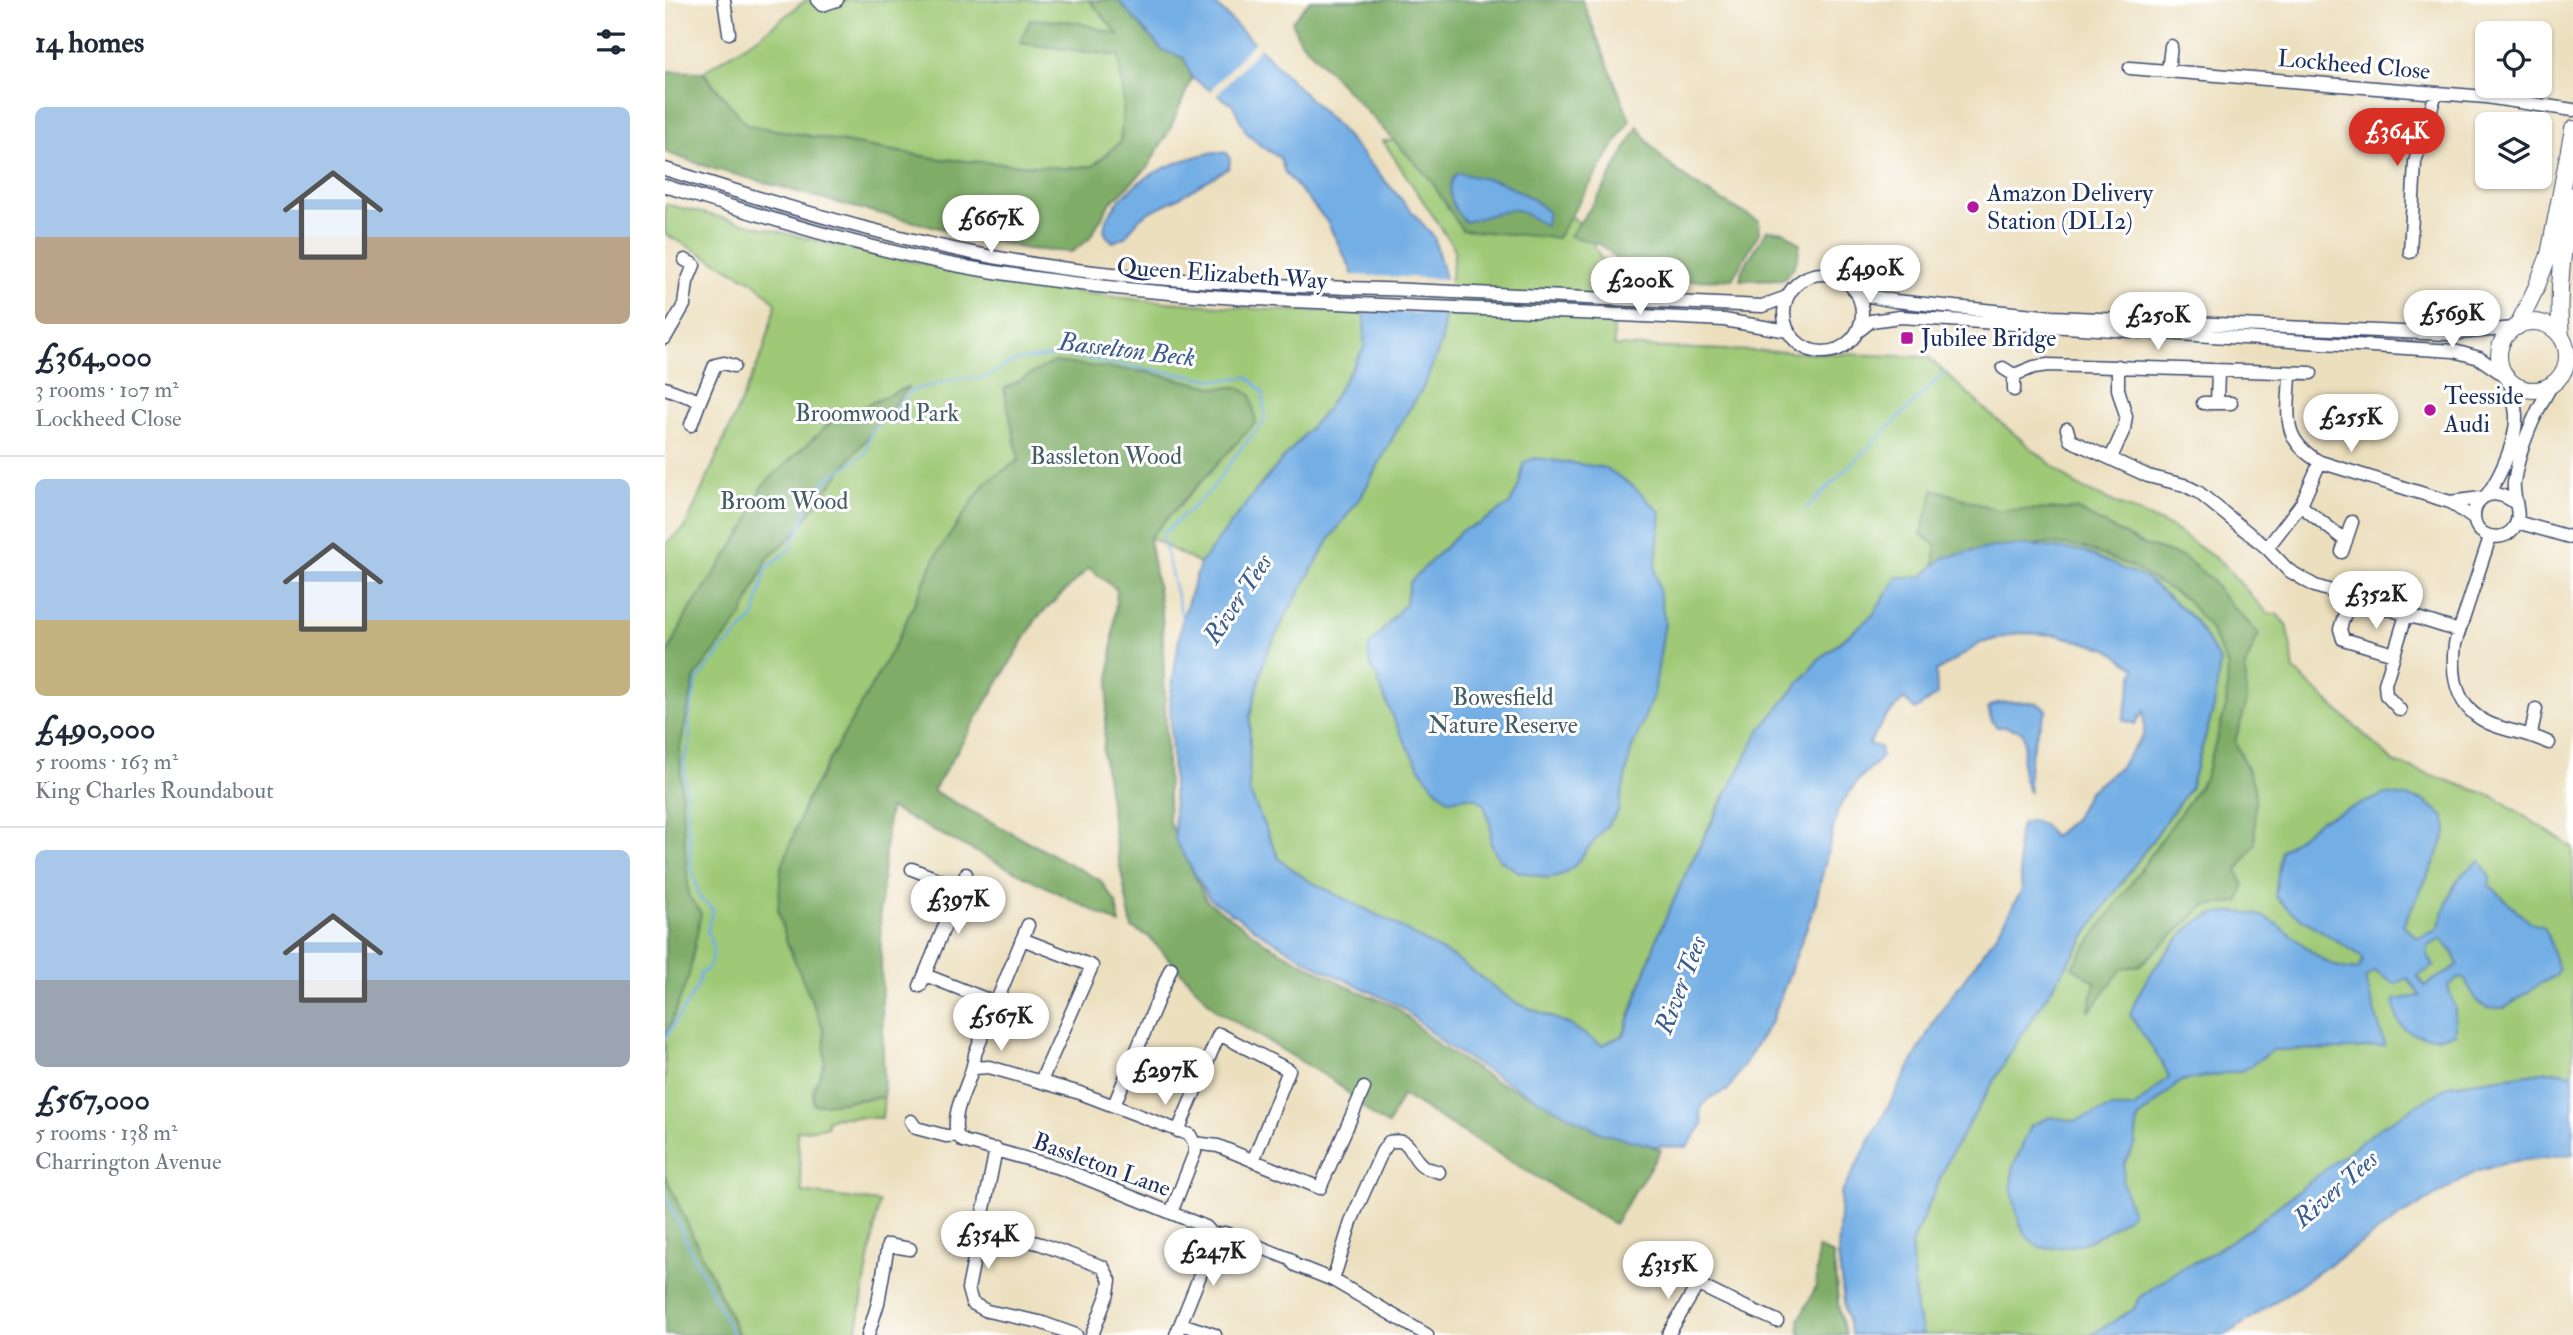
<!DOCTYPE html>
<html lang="en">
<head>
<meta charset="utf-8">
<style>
	body { margin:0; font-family:"IM FELL Double Pica",serif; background:#f6f6f7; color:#1f2937; height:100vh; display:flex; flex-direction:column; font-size:26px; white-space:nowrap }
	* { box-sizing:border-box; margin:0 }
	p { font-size:23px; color:#747a83 }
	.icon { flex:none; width:38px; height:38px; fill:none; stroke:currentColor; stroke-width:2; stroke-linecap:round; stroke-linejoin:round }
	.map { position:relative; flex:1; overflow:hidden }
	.drawer { display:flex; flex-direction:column; background:#fff; width:665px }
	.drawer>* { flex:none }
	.controls { position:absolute; left:1810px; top:21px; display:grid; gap:14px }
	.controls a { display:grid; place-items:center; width:77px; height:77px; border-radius:10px; background:#fff; box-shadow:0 2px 5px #0004; font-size:35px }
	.price { position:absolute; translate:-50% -60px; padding:0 16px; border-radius:24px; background:#fff; color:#222; font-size:23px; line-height:46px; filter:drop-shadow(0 2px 4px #0008) }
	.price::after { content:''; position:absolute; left:50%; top:42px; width:21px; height:16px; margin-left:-10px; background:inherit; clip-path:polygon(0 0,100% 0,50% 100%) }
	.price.active { background:#d93025; color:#fff }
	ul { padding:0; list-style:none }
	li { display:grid; align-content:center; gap:14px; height:371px; padding:0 35px }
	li+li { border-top:2px solid #e0e1e3 }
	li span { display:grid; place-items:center; height:217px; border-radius:10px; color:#555 }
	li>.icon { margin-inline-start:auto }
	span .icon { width:126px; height:126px; fill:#fffc; stroke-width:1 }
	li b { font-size:30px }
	h2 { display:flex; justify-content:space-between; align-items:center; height:84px; padding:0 35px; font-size:30px }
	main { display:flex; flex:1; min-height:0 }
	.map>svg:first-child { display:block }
	.green { fill:#9fc976; stroke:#5d7c6a; stroke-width:2 }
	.forest { fill:#7fad67; stroke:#4d6e62; stroke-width:2 }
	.water { fill:#73aee4; stroke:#476ea1; stroke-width:2; fill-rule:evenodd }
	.pier { fill:#ecdfbe }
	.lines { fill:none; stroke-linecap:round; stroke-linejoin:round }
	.stream { stroke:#73aee4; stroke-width:2.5 }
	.minor-casing { stroke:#3a496c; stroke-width:15 }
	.major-casing { stroke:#3a496c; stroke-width:18 }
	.minor { stroke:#fff; stroke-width:12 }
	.major { stroke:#fff; stroke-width:16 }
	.poi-dot { fill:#b5179e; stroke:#fff; stroke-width:2.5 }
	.labels { text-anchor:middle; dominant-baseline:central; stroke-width:6; stroke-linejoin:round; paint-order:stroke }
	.street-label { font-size:24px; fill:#1b2f5e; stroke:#fff }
	.poi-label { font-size:24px; fill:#1b2f5e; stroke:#fff; text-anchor:start }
	.park-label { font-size:24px; fill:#435d65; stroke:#fff }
	.water-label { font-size:26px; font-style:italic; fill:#3a5b8d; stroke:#fff }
</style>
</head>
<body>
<main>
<section class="drawer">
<h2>14 homes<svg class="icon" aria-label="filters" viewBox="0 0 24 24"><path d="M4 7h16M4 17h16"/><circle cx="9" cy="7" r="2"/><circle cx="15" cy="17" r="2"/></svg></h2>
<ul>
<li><span style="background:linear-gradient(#a9c7e8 60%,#b9a48a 0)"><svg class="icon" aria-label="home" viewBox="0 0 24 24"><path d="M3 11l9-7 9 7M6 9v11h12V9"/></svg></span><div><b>£364,000</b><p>3 rooms · 107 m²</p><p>Lockheed Close</p></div></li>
<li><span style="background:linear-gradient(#a9c7e8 65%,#c2b280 0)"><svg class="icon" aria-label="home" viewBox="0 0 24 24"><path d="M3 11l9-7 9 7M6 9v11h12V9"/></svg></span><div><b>£490,000</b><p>5 rooms · 163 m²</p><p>King Charles Roundabout</p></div></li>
<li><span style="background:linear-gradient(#a9c7e8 60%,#9aa5b1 0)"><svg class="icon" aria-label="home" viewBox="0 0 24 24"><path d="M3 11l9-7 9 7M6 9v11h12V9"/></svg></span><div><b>£567,000</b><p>5 rooms · 138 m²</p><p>Charrington Avenue</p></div></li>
</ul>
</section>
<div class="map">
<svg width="1908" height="1335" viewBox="0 0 1908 1335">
	<rect width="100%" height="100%" fill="#fff"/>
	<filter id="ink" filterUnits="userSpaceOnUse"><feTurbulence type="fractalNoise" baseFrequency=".0143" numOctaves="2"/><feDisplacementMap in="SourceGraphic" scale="14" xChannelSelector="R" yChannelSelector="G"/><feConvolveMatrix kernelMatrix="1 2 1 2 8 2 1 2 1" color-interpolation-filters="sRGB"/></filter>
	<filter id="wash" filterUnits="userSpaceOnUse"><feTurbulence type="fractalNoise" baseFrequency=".00686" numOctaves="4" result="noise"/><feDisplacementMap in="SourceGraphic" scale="28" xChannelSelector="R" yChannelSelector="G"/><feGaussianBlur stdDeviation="1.57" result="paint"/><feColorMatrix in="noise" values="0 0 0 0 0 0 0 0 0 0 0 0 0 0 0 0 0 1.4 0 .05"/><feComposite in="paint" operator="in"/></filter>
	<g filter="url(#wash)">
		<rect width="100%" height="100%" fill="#ecdfbe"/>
		<path class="green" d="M141,0H424L456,36L411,22L355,43L454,56L459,104L455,142L428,166L399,168L275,159L82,125L38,72L96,35Z
			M828,139L920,229L948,280L949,346L1263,357L1324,413L1412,486L1506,527L1557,563L1603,614H1612L1623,627L1629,670L1729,762L1830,797L1908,848V1074L1885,1071L1786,1085L1714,1129L1585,1228L1539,1258L1515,1269L1475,1297L1469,1309L1426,1335H1258L1251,1310L1246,1245L1286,1154L1350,1045L1442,903L1525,788L1549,707L1278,558L1257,577L1232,578L1208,615L1153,660L1059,796L1022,871L993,935L958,1035L937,1045L903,1024L849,1002L794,961L726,922L642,880L614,859L584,791L585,716L600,657L620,617L664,540L697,495L734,426L759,386L776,343L790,249L718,141Z
			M0,204L161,243L370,287L477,300L608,310L700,312L699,348L661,410L598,482L535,564L484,537L591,422L573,387L552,388L482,372L320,483L272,554L233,639L122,943C136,975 168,1028 160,1063C156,1082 147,1083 149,1105L219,1097L217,1118L170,1117L162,1121V1127L132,1131L137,1192L214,1202L191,1335H73L0,1176V544L20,528L98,352L111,303L89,282L0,234Z"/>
		<path class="forest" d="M424,0H453L497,50L519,58L527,78L505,129L482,168L445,203L424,239L407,252L361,249L184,206L43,167L0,152V71L38,72L82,125L275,159L399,168L428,166L455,142L459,104L454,56L355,43L365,19L411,22L454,35Z
			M645,0H917L965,120L892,238L797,230L765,179L633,38L627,21Z
			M973,126C999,173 1049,196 1094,221V233L1067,279L977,283L961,272L945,252L934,244L905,236L938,190Z
			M1102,230L1120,232L1135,244L1132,260L1127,270L1118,279L1075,280L1077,270Z
			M388,362L482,372L552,388L573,387L586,395L591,422L484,538L497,614L504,822L541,900L604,945L679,985L731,1007L773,1045L830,1081L996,1150L949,1224L737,1095L723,1125L709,1117L672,1083L551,1010L483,936L467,928L450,840L438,753L452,590L424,568L372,618L268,791L435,880L451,903L455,924L224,808L215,909L219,1097L149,1105L148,1090L160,1063L159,1030L122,943L113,910L116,869L141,801L233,639L272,554L320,483L354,460L339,389Z
			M244,386L190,453L129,534L103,558L77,616L30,677L15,748L17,809L24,897L36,913L24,975L0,1039V659L22,614L82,525L96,487L168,420Z
			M1269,489L1332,510L1411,509L1477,544L1518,557L1546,579L1557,595L1594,634L1580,666L1582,702L1570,741L1590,787V844L1572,871L1579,886L1574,902L1539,906L1475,965L1457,969L1423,1013L1430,982L1407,967L1540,778L1561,707L1563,667L1545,629L1522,600L1465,566L1417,547L1380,543L1308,557L1269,572L1271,545L1256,535Z
			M0,1175L74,1335H0Z
			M1153,1248L1168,1255L1174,1310L1181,1335H1135L1134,1320L1151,1287Z"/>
		<path class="water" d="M453,0H546L675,129L769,237L782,286L776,343L759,386L734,426L697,495L664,540L620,617L600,657L585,716L584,791L614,859L642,880L726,922L794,961L849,1002L903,1024L937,1045L959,1035L993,935L1022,871L1094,731L1153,660L1208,615L1232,577H1257L1278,558L1328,547L1364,545L1418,551L1482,579L1528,618L1555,661L1549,707L1525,788L1442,903L1350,1045L1286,1154L1246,1245L1251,1310L1258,1335H1187L1180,1310L1173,1255L1176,1194L1272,1016L1332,934L1357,890L1352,842L1356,824L1366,820L1378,824L1388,837L1410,818L1423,792L1455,767L1479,734V711L1470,724L1458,720L1470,668L1443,649L1393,635L1354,633L1316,643L1271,672L1272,695L1250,710L1239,699L1220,718L1204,744L1215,747L1217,757L1194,779L1173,809L1150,905L1107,1020L1063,1090L1044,1098L1035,1110L1038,1124L1022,1147L989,1146L936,1133L834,1078L782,1046L734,1005L659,970L605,939L544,898L510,840L505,699L517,620L535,564L598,482L661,410L699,348L700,312L685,267L661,220L620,173L615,158L596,146L581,132L568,105L527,78L519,58L497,50Z
			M550,152L562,153L565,160L564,168L513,198L484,212L474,219L460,237L448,242C439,235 437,230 442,219C461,180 509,160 550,152Z
			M793,173L836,182L868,199L883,212L881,226L855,211L846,209L801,222C787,211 778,186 793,173Z
			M871,458L941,468L968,486L996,513L990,570L1000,622L989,694L966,751L953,812L909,866L896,875L882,878L852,871L833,858L825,842L826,827L819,804L811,798L802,797L785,800C756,784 725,714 714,683C712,676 706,670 705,663C703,658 704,651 704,646L740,604L745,582L797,530L814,524L845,504L854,485L859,462Z
			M1347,702L1372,703L1382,710C1369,735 1361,764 1365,793C1348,763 1365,752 1357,731L1341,727H1332L1326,720L1323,707L1332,703Z
			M1721,794L1759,800L1779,817L1782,830L1769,864L1738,925L1753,938L1772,930C1785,899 1784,880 1815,860L1825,877L1824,885C1839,896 1862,927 1878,926C1886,933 1887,957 1894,969L1891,976L1876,983L1840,1008H1822L1813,1003L1799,978L1793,979L1783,986L1790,1009V1033C1775,1039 1743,1039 1734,1022C1730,1016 1730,1008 1729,1000L1755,996L1743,978L1730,984L1709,971L1700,979L1720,1046L1690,1049L1608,1050L1579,1070L1516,1081L1473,1119L1470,1145L1459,1164L1458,1181L1467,1214C1434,1238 1415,1251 1373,1247L1360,1235L1353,1219L1346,1187L1348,1167L1366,1125L1386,1117L1410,1121L1446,1108H1469L1504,1077C1494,1053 1478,1037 1465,1015C1473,989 1493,962 1511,942C1528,922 1542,911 1570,912C1581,912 1590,913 1601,918C1631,931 1656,973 1693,969L1698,961L1696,956L1626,912L1610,896L1616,851L1656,820ZM1776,939L1787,951L1793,965L1759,986L1753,976L1769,966L1763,956V946Z
			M1885,1071L1908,1074V1154L1844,1162L1810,1172L1733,1218L1561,1335H1426L1469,1309L1475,1297L1515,1269L1539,1258L1585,1228L1714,1128L1786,1085Z"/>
		<path class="pier" d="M592,39L597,45L550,97L543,93Z
			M684,275L784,279L786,286L783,314L696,311Z"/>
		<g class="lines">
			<path class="stream" d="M1141,509L1279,373
				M0,1039C9,1020 35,992 35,973L42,970C50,955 50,947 42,932L48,909L35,898L26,866L19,761L25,742L24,718L32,681L57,650L89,618L101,569L125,549L141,514L140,501L164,478L200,454L206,432L248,390L291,379L321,377L349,361L396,355L551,380L583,377L598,392L600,421L577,447L546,490L497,535L518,621
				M0,1193L26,1251L68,1335"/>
		</g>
	</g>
	<g filter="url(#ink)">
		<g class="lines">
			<g class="minor-casing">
				<path id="minor" d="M59,0L64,33
					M152,0L157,5L172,0
					M1465,68L1821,97L1908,110
					M1503,71L1506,46
					M0,169C129,210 259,249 395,268C510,283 629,286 745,290C862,295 980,301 1097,306L1122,297
					M0,186C103,218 206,251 312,269C461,295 612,301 763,307C861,310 960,315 1059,320L1123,331
					M1745,252L1750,162L1771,93
					M1119 313a39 39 0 1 1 78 0a39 39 0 1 1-78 0Z
					M1193,294L1230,301L1388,317L1783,334L1849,328
					M1192,332L1206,321L1235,317L1789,351L1814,358L1842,377
					M0,338L19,305L22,282L29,265L20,260
					M1338,368L1349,375V390
					M1625,373C1624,413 1614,439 1655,462L1785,502
					M1349,375L1369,367L1383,365L1646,373
					M0,388L35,401L50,365L59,363L69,366
					M1538,403H1566
					M1552,403L1553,371
					M26,425L35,401
					M1402,429L1405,440L1483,476L1519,485L1533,492L1602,548L1623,570L1650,586L1794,631
					M1446,458L1459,429L1461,416L1453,389V366
					M1822,495C1836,475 1852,440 1851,415C1850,404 1847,392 1845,381
					M1849,502C1813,477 1798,520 1818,533C1827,539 1841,538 1848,529C1859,516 1847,498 1849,482C1854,449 1869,415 1886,386
					M1635,505L1681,541
					M1809,519L1785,502L1816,498
					M1852,522L1908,538
					M1825,537L1790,644C1785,684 1794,716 1837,728C1854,733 1868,735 1884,743
					M1602,548L1637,503L1655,462
					M1677,552L1687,522
					M1685,597L1675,629L1678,639L1729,654
					M1735,710L1721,695L1720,684L1741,615
					M1866,734L1871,709
					M247,869L295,888
					M357,939L427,966L376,1081
					M260,975L331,1003
					M255,986L301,874
					M310,1068L324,1067L415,1093L525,1135L529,1143L530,1152L506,1213
					M449,1105L506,968
					M246,1121L251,1128L281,1136L292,1135L298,1141L398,1169L541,1227L548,1235
					M513,1131L554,1034L624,1070L588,1161
					M292,1135C285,1107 309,1080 310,1054L363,925
					M529,1143L553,1146L655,1188L699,1088
					M331,1149L303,1289L307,1303L322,1311L375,1322L411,1335
					M315,1228L376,1244L438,1267L445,1280L443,1293L427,1335
					M548,1235L560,1233L625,1259L630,1265L668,1280L762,1335
					M990,1249C1017,1284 1073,1303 1112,1321
					M668,1280L687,1219L717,1152L724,1142C749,1137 742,1154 758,1166C762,1169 769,1170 774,1172
					M516,1324L550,1335
					M203,1335L213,1303L223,1245L245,1249
					M511,1335L548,1243V1235
					M1003,1335L1033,1284"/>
			</g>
			<g class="major-casing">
				<path id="major" d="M1834 356a34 34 0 1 1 68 0a34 34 0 1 1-68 0Z
					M1852,327L1871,288L1884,255L1908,129
					M1896,337C1891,288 1899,243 1908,195"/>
			</g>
			<use href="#minor" class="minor"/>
			<use href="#major" class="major"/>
		</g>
	</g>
	<g class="poi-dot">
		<circle cx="1308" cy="207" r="7"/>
		<rect x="1235" y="331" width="14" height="14" rx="3.5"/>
		<circle cx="1765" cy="410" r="7"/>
	</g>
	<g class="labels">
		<g class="street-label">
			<text transform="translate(1689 65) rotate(5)">Lockheed Close</text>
			<text transform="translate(557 274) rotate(4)">Queen Elizabeth Way</text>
			<text transform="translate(437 1165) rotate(20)">Bassleton Lane</text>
		</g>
		<g class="poi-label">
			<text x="1322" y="193">Amazon Delivery<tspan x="1322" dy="28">Station (DLI2)</tspan></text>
			<text x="1256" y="338">Jubilee Bridge</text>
			<text x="1779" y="396">Teesside<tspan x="1779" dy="28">Audi</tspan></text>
		</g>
		<g class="park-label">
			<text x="212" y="413">Broomwood Park</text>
			<text x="441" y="456">Bassleton Wood</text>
			<text x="119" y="501">Broom Wood</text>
			<text x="838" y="697">Bowesfield<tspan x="838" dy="28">Nature Reserve</tspan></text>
		</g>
		<g class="water-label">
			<text transform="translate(462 350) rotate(7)">Basselton Beck</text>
			<text transform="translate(573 599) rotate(-56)">River Tees</text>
			<text transform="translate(1016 985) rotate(-69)">River Tees</text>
			<text transform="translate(1671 1189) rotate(-41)">River Tees</text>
		</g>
	</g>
</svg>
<div class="controls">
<a><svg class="icon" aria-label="locate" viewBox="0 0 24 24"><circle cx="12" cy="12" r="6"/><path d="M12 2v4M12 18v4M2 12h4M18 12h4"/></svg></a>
<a><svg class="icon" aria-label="layers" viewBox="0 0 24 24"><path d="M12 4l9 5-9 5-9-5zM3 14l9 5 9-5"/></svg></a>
</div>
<b class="price active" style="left:1732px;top:168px">£364K</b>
<b class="price" style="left:326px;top:255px">£667K</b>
<b class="price" style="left:1205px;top:305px">£490K</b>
<b class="price" style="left:975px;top:317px">£200K</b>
<b class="price" style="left:1787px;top:350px">£569K</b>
<b class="price" style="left:1493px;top:352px">£250K</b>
<b class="price" style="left:1686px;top:454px">£255K</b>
<b class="price" style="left:1711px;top:631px">£352K</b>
<b class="price" style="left:293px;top:936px">£397K</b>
<b class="price" style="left:336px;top:1053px">£567K</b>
<b class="price" style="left:500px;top:1107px">£297K</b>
<b class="price" style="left:323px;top:1271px">£354K</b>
<b class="price" style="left:548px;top:1288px">£247K</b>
<b class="price" style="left:1003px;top:1301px">£315K</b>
</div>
</main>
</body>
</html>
